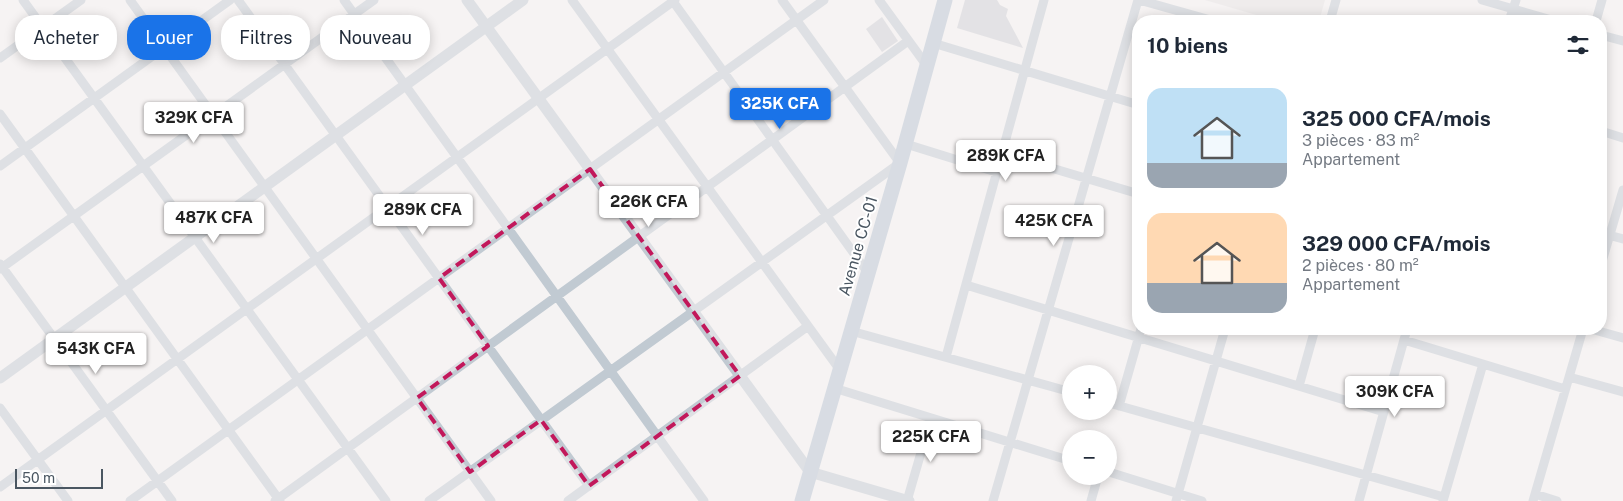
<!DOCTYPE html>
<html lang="fr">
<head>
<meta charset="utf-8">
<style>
	body { margin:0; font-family:"Public Sans",sans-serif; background:#f2f2f3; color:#1f2937; height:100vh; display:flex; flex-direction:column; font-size:19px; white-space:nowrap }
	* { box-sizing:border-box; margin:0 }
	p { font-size:16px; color:#747a83 }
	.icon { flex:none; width:28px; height:28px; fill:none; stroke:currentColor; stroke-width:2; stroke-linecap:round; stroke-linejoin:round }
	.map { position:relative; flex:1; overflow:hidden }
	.panel { position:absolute; left:1132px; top:15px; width:475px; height:320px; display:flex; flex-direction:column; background:#fff; border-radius:20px; box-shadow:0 2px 12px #0003 }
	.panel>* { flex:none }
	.banner { position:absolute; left:15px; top:15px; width:475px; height:45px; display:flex; gap:10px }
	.fabs { position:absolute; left:1062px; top:365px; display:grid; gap:10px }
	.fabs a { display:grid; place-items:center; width:55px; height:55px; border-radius:50%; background:#fff; box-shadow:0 2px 12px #0003; font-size:25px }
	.scale { position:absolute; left:15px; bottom:12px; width:88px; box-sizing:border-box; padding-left:5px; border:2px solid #4a5661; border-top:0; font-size:14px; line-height:18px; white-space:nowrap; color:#4a5661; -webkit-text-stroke:4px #fff; paint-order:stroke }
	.price { position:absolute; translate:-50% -42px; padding:0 11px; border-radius:5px; background:#fff; color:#222; font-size:16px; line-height:32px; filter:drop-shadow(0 1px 2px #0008) }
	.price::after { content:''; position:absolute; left:50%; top:30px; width:15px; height:11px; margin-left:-8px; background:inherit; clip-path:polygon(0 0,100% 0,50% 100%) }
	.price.active { background:#1a73e8; color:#fff }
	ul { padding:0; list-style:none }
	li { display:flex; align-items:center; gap:15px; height:125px; padding:0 15px }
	li span { display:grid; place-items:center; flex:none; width:140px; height:100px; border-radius:15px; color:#555 }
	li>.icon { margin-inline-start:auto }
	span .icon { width:60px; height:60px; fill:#fffc; stroke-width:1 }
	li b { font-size:21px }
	h2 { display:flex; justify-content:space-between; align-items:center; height:60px; padding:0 15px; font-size:21px }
	.pill { padding:0 18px; border-radius:20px; background:#fff; box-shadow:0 2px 12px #0003; font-size:18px; line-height:45px }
	.pill.active { background:#1a73e8; color:#fff }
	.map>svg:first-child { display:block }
	.education { fill:#e6e4e5 }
	.building { fill:#cdcfd5 }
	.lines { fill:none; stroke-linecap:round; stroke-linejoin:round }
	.minor { stroke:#c1cad2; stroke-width:9 }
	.tertiary { stroke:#c1cad2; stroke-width:11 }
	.primary { stroke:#b3c2d1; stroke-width:15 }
	.marked { fill:none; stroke:#c2185b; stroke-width:4; stroke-dasharray:10 6; stroke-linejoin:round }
	.labels { text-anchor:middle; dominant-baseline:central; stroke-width:4; stroke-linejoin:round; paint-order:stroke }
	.street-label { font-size:16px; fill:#4a5661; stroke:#fff }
</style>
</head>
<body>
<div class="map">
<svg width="1623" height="501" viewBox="0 0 1623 501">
	<rect width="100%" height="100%" fill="#f5f3f3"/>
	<path class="education" d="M1205,0H1325L1319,21H1277Z"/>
	<path class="building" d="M965,0H997L1000,5L1008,9L1006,16L1023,48L957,28Z
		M882,17L898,41L882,52L866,29Z"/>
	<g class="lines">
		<path class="minor" d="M23,0L386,501
			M130,0L491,501
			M238,0L589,486
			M344,0L704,501
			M572,0L840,370
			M672,0L868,273
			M879,0L927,66
			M1139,0L1214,21
			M1482,0L1555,21
			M1330,21L1336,0
			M1509,21L1516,0
			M1596,21L1602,0
			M1601,35L1623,41
			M933,43L1139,105
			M0,58L81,0
			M0,114L280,501
			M1601,131L1623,138
			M906,144L996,172
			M1001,153L1139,194
			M0,166L230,0
			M1601,233L1623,239
			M0,264L172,501
			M1601,265L1623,190
			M0,269L374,0
			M966,285L1384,412
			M1591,329L1623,338
			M851,331L1071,392
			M1404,340L1565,389
			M946,357L1044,0
			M1569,377L1623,392
			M1299,386L1315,329
			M834,388L1071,461
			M1109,403L1444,497
			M1119,406L1141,329
			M0,408L68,501
			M1109,472L1202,501
			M0,487L675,0
			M1535,494L1557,501
			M130,501L824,0
			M275,501L908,41
			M429,501L900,163L782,0
			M568,501L808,326
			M907,501L931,418
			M993,501L1138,0
			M1091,501L1098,476
			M1176,501L1225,329
			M1359,501L1407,329
			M1443,501L1483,364
			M1533,501L1583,329"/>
		<path class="tertiary" d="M467,0L810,472L909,501
			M0,378L523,0"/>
		<path class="primary" d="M802,501L900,163L945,0"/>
	</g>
	<path d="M0 0H1623V501H0ZM590,169L740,376L589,486L541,420L470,472L417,398L488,346L439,278Z" fill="#f5f3f3" fill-opacity=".55" fill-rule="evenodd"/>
	<path class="marked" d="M590,169L740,376L589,486L541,420L470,472L417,398L488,346L439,278Z"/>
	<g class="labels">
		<g class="street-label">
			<text transform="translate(858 246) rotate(-74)">Avenue CC-01</text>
		</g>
	</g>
</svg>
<div class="fabs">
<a>+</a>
<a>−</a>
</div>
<div class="scale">50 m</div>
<b class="price active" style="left:780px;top:130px">325K CFA</b>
<b class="price" style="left:194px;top:144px">329K CFA</b>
<b class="price" style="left:1006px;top:182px">289K CFA</b>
<b class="price" style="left:649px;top:228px">226K CFA</b>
<b class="price" style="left:423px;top:236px">289K CFA</b>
<b class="price" style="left:214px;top:244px">487K CFA</b>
<b class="price" style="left:1054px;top:247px">425K CFA</b>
<b class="price" style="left:96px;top:375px">543K CFA</b>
<b class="price" style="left:1395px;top:418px">309K CFA</b>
<b class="price" style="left:931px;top:463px">225K CFA</b>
<div class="banner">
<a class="pill">Acheter</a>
<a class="pill active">Louer</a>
<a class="pill">Filtres</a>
<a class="pill">Nouveau</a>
</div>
<section class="panel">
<h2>10 biens<svg class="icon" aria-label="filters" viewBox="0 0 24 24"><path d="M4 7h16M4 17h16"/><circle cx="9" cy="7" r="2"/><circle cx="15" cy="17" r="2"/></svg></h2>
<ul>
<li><span style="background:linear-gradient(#bfe0f5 75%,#9aa5b1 0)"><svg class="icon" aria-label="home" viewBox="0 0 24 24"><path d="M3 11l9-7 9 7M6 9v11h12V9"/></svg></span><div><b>325 000 CFA/mois</b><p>3 pièces · 83 m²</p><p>Appartement</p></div></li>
<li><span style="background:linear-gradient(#ffd9b3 70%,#9aa5b1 0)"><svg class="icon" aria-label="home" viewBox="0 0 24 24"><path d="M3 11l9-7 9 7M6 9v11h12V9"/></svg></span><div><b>329 000 CFA/mois</b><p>2 pièces · 80 m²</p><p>Appartement</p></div></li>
</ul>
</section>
</div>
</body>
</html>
